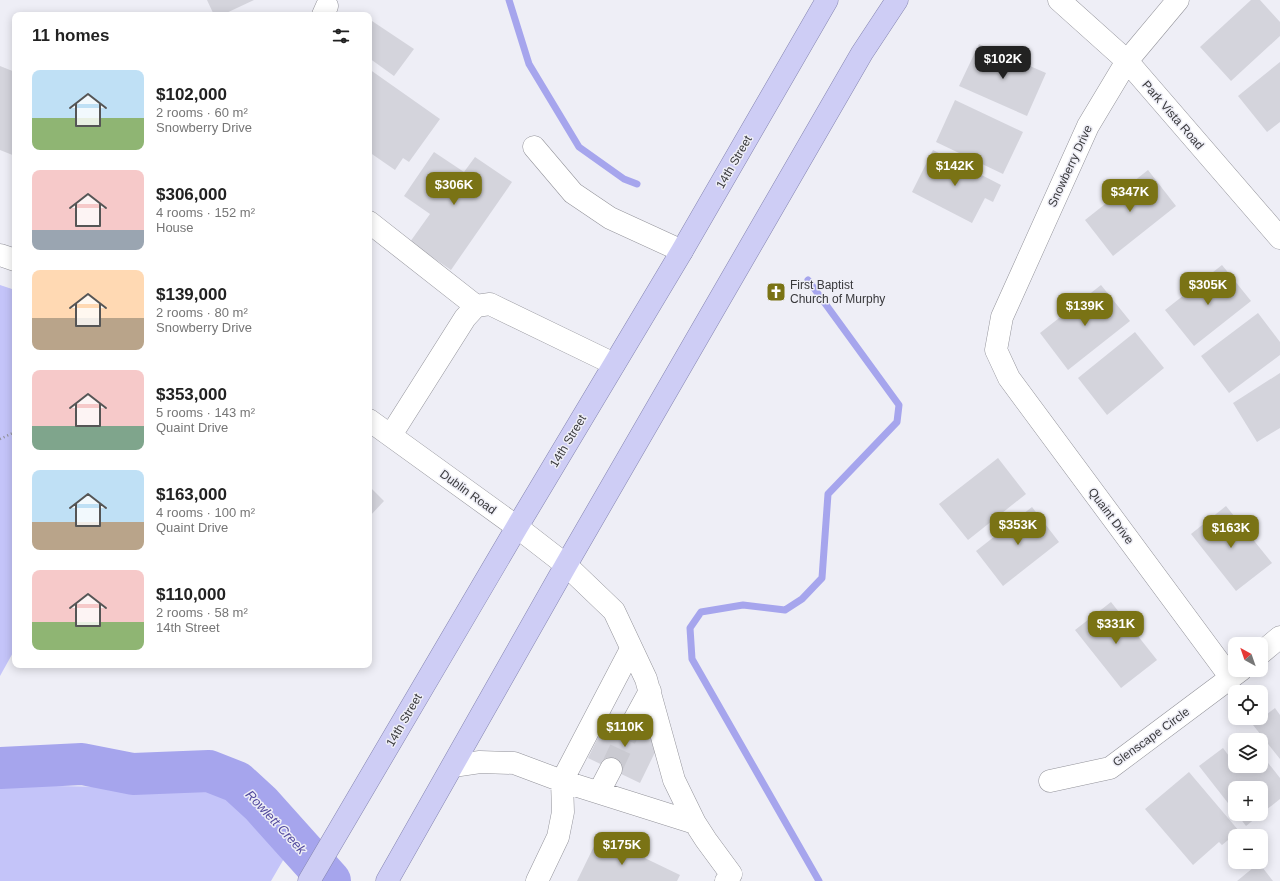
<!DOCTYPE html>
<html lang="en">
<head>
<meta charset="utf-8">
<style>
	body { margin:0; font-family:Arial,sans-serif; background:#f2f2f2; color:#222; height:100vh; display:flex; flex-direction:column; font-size:15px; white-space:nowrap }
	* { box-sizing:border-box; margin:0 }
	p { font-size:13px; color:#767676 }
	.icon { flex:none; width:22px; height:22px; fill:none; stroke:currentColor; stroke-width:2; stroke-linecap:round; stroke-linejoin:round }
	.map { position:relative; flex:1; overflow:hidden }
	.drawer { position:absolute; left:12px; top:12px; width:360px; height:656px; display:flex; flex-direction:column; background:#fff; border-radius:8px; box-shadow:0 2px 10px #0003 }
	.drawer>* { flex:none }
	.needle { width:26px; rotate:320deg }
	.tools { position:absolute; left:1228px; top:637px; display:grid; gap:8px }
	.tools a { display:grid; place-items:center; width:40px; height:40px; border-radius:8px; background:#fff; box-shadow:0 2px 10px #0003; font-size:20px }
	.price { position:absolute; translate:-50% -34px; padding:0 9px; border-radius:8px; background:#7a7315; color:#fff; font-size:13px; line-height:26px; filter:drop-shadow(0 1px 2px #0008) }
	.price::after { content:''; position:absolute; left:50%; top:24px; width:12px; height:9px; margin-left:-6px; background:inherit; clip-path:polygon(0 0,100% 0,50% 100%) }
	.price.on { background:#222; color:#fff }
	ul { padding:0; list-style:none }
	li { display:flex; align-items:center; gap:12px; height:100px; padding:0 20px }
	li span { display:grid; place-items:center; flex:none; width:112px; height:80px; border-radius:8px; color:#555 }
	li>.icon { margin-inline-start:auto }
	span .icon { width:48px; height:48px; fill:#fffc; stroke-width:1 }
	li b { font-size:17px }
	h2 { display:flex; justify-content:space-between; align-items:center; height:48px; padding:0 20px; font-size:17px }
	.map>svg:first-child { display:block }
	.green { fill:#c4c4f9 }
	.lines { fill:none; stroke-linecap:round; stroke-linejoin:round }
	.stream { stroke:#a6a5ed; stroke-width:7 }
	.river { stroke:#a6a5ed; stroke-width:42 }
	.building { fill:#d4d4dc }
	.minor-tunnel { stroke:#cacad1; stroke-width:22; stroke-dasharray:22 11; stroke-linecap:butt }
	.minor-casing { stroke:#93939a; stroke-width:23 }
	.major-casing { stroke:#8484b0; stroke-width:23 }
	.path { stroke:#909095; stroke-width:2.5; stroke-dasharray:1 3; stroke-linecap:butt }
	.minor { stroke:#fff; stroke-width:22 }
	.major { stroke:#cecdf5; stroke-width:22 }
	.labels { text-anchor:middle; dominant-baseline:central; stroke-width:3; stroke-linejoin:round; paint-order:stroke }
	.street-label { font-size:12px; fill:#39393c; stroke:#eeeef6 }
	.poi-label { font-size:12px; fill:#39393c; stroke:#eeeef6; text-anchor:start }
	.water-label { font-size:13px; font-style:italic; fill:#52499e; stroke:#eeeef6 }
</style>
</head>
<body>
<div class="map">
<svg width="1280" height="881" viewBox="0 0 1280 881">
	<rect width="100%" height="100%" fill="#eeeef6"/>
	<path class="green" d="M0,285L15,290V649L0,676Z
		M0,785L222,789L289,850L271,881H0Z"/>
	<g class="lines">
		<path class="stream" d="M509,0L529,64L579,147L624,179L637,184
			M808,280L899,405L897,422L828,494L822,578L802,599L785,610L743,605L701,612L690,628L692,659L819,881"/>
		<path class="river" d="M0,768L82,764L133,774L209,771L237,782L261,804L330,881"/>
	</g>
	<path class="building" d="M207,0H254L222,15H214Z
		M1251,0H1260L1280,22V36L1231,81L1200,47Z
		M369,19L414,49L394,76L369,58Z
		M979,44L1046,73L1027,116L959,86Z
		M1280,62V122L1267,132L1238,96Z
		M0,66L15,72V156L0,150Z
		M369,69L440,119L409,162L403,158L395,170L369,152Z
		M955,100L1023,132L1003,174L936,142Z
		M933,150L1001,185L993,202L985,198L972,223L912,192Z
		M434,152L464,172L475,157L512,182L451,270L410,242L430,214L404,196Z
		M1148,170L1176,206L1113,256L1085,220Z
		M1222,265L1251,301L1194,346L1165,310Z
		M1101,285L1130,321L1068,370L1040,333Z
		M1258,313L1280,342V355L1229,393L1201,356Z
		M1135,332L1164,368L1107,415L1078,378Z
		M1280,373V428L1257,442L1233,403Z
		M998,458L1026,494L968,540L939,504Z
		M369,486L384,501L369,517Z
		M1226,506L1272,563L1236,591L1191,534Z
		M1032,507L1059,542L1003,586L976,551Z
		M1111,602L1157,660L1121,688L1075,630Z
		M1275,708L1280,715V759L1253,725Z
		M610,713L662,738L640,783L588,758Z
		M1223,748L1232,760L1235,758V766H1261V754L1280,778V799L1261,814V788H1235V812L1199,766Z
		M1189,772L1239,831L1222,845L1219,842L1193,865L1145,809Z
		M1237,814H1261L1246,826Z
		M599,836L680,875L677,881H577Z
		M1259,863L1273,881H1237Z"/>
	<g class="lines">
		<path class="minor-tunnel" d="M611,769L632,724"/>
		<g class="minor-casing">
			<path id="minor" d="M1059,0L1127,61L1280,238
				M1178,0L1127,61L1088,126L1002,317L996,350L1009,378L1231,678
				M323,15L327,6
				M534,147L573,193L610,218L682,251
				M369,222L476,306
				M0,255L15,260
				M369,420L517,527L566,565L614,611L646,679L674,780L695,823L706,840L731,874L726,881
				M391,435L465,318L476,306L490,304L614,364
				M1261,653L1280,637
				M632,724L650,691
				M453,766L480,762L514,763L562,781L695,823
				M1050,781L1110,768L1241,670
				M599,792L611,769
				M537,881L558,837L563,812L562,781L631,649"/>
		</g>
		<g class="major-casing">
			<path id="major" d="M309,881L517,527L682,251L827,0
				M387,881L566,565L862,53L897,0"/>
		</g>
		<path class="path" d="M0,439L15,432"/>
		<use href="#minor" class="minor"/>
		<use href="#major" class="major"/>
	</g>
	<defs>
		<g id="church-square" transform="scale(1)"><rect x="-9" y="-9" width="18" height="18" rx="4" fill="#7a7315" stroke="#eeeef6"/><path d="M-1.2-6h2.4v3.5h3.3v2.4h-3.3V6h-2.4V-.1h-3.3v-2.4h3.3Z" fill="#fff"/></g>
	</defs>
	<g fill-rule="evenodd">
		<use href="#church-square" x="776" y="292"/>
	</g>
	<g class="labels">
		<g class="street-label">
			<text transform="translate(1173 115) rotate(49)">Park Vista Road</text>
			<text transform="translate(734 162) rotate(-60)">14th Street</text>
			<text transform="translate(1070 166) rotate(-65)">Snowberry Drive</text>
			<text transform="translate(568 441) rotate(-59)">14th Street</text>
			<text transform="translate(468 492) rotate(36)">Dublin Road</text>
			<text transform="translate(1111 516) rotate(53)">Quaint Drive</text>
			<text transform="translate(404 720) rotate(-60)">14th Street</text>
			<text transform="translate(1151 737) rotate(-36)">Glenscape Circle</text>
		</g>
		<g class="poi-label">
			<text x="790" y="285">First Baptist<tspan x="790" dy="14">Church of Murphy</tspan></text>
		</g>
		<g class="water-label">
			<text transform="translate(276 822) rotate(47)">Rowlett Creek</text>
		</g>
	</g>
</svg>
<div class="tools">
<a><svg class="needle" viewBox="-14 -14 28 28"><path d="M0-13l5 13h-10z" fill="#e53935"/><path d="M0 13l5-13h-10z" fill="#767676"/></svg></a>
<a><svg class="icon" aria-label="locate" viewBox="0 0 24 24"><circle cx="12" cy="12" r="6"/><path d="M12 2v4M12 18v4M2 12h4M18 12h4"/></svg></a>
<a><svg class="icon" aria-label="layers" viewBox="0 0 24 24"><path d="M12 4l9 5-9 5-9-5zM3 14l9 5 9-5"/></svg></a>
<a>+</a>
<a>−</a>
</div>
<b class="price on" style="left:1003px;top:80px">$102K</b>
<b class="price" style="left:955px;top:187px">$142K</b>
<b class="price" style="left:454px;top:206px">$306K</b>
<b class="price" style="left:1130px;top:213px">$347K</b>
<b class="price" style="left:1208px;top:306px">$305K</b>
<b class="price" style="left:1085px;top:327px">$139K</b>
<b class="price" style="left:1018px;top:546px">$353K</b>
<b class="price" style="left:1231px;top:549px">$163K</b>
<b class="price" style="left:1116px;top:645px">$331K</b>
<b class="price" style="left:625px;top:748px">$110K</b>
<b class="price" style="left:622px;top:866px">$175K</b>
<section class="drawer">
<h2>11 homes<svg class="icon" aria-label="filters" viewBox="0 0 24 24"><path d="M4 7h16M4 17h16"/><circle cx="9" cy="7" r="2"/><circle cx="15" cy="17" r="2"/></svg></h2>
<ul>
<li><span style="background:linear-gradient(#bfe0f5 60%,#8fb573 0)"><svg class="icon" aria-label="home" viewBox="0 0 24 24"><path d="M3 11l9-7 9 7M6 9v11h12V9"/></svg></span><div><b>$102,000</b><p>2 rooms · 60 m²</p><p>Snowberry Drive</p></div></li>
<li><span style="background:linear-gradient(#f6c9c9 75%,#9aa5b1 0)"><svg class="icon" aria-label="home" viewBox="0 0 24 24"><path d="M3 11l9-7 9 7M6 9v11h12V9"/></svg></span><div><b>$306,000</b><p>4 rooms · 152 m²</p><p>House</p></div></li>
<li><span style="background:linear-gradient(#ffd9b3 60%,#b9a48a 0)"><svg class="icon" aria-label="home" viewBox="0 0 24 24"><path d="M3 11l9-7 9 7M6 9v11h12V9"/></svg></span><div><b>$139,000</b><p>2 rooms · 80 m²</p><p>Snowberry Drive</p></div></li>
<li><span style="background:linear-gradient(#f6c9c9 70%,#7fa58c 0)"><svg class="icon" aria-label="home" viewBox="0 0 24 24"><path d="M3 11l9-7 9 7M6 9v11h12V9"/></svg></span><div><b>$353,000</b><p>5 rooms · 143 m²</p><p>Quaint Drive</p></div></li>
<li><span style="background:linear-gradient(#bfe0f5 65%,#b9a48a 0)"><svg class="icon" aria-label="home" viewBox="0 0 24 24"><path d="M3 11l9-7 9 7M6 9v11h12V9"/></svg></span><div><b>$163,000</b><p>4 rooms · 100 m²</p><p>Quaint Drive</p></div></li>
<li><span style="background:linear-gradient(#f6c9c9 65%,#8fb573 0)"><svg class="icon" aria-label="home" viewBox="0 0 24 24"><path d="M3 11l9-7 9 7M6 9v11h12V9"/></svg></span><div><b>$110,000</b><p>2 rooms · 58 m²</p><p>14th Street</p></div></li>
</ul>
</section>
</div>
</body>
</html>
